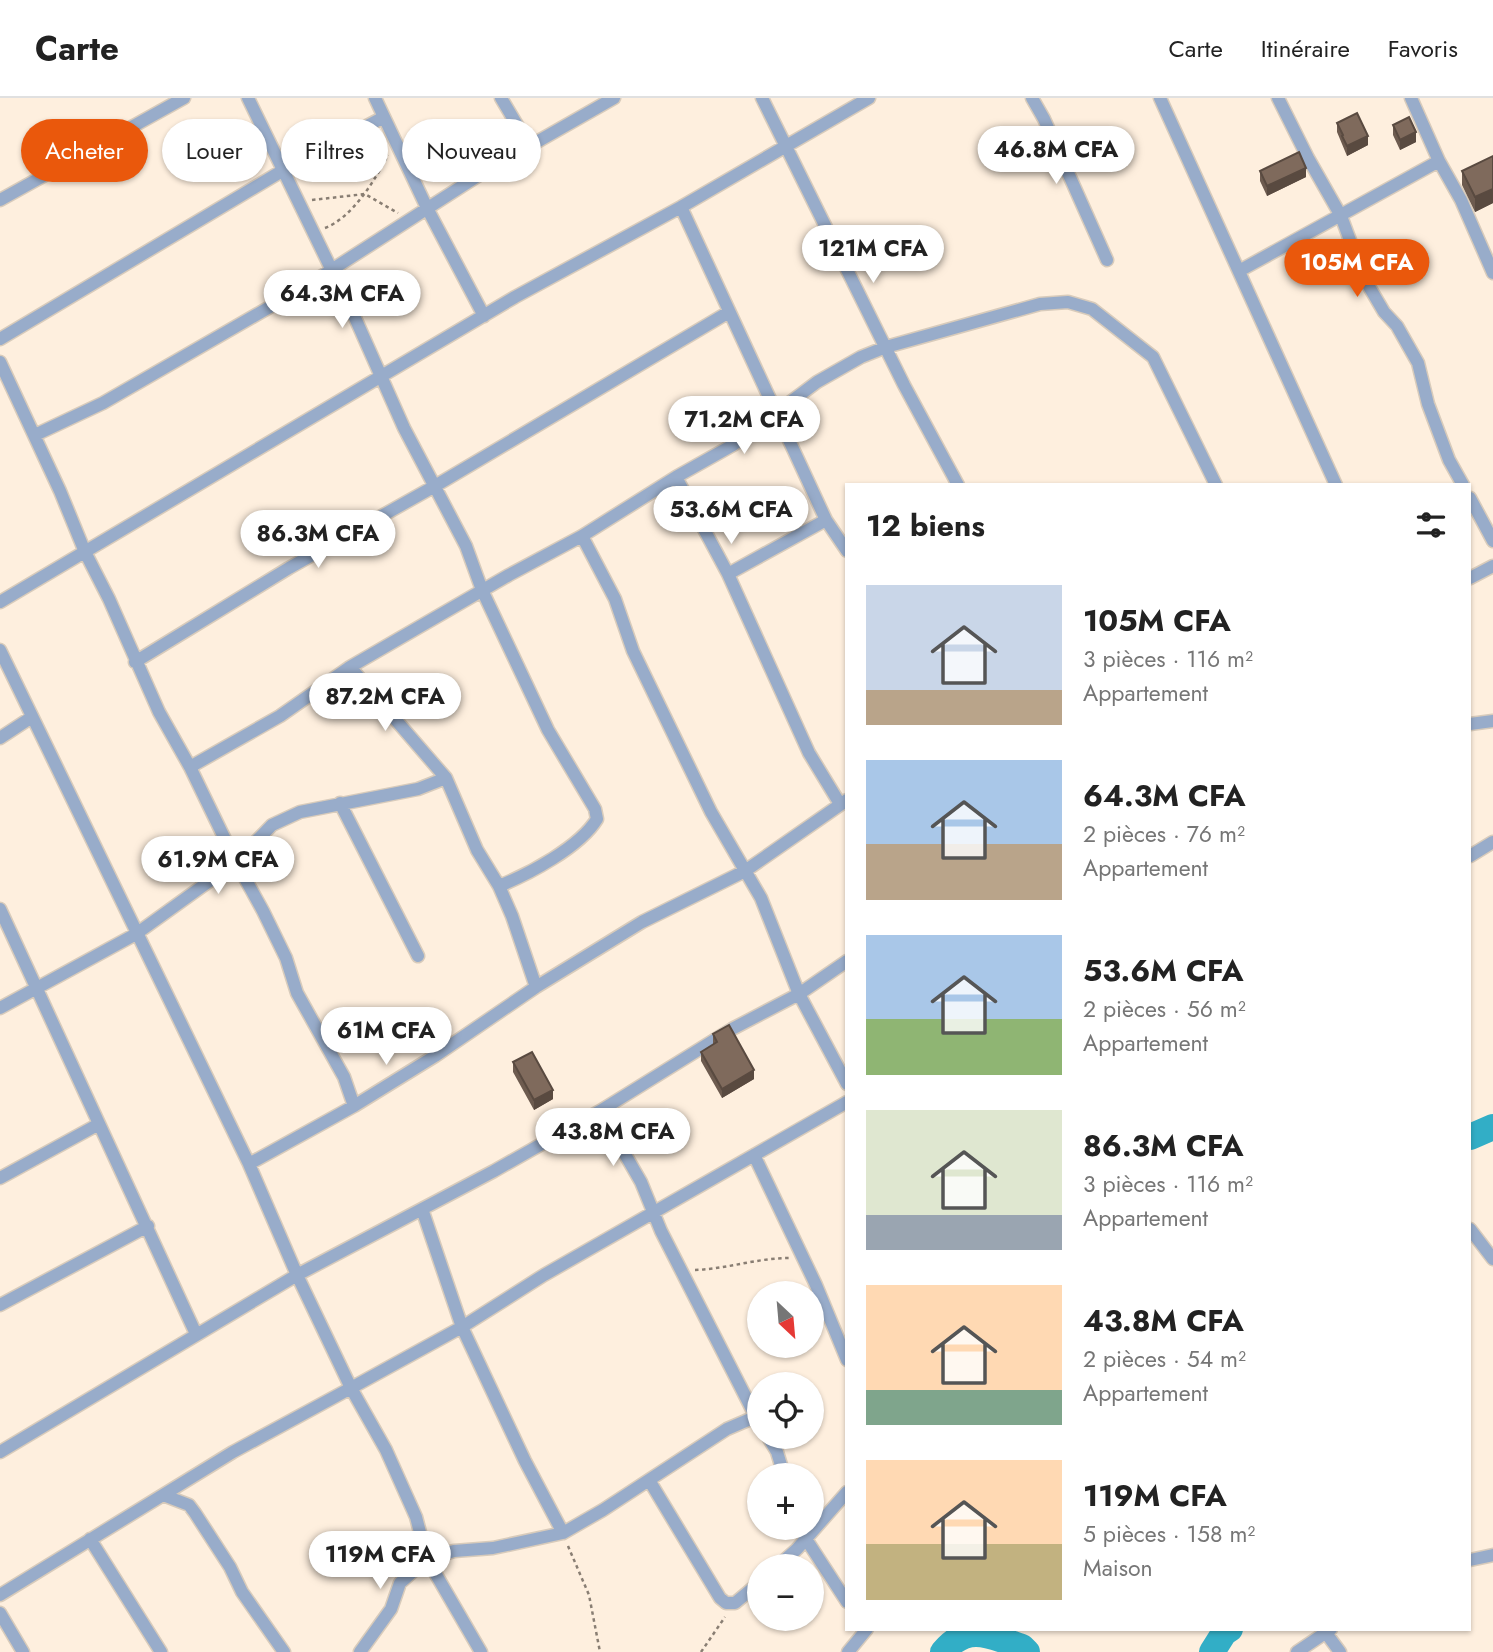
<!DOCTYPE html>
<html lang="fr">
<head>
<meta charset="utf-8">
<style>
	body { margin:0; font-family:Jost,sans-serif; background:#f2f2f2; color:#222; height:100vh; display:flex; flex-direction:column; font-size:26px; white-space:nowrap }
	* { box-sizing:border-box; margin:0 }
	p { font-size:23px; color:#767676 }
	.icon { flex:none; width:38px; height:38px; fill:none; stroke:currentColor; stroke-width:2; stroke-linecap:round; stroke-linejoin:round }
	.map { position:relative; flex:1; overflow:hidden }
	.panel { position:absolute; left:845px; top:385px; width:626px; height:1148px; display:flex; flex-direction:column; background:#fff; border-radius:0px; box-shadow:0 2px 5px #0004 }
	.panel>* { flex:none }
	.hud { position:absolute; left:21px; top:21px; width:665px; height:63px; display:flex; gap:14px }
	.needle { width:46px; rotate:154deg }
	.fabs { position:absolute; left:747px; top:1183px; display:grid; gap:14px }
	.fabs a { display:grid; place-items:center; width:77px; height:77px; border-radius:50%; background:#fff; box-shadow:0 2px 5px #0004; font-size:35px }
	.price { position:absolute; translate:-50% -60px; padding:0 16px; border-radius:24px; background:#fff; color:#222; font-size:23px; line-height:46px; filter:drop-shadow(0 2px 4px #0008) }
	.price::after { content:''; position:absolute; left:50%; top:42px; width:21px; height:16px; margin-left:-10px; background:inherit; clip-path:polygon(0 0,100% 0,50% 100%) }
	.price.on { background:#ea580c; color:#fff }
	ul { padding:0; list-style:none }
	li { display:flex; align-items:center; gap:21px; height:175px; padding:0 21px }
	li span { display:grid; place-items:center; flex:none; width:196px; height:140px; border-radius:0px; color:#555 }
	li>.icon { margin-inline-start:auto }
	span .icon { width:84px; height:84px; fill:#fffc; stroke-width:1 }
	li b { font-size:30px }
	h2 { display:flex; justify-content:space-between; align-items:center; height:84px; padding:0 21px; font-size:30px }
	.tag { padding:0 24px; border-radius:32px; background:#fff; box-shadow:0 2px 5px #0004; font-size:24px; line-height:63px }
	.tag.on { background:#ea580c; color:#fff }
	header { display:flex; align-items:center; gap:42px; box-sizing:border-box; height:98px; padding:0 35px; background:#fff; border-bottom:2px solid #e0e0e0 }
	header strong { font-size:33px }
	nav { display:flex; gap:38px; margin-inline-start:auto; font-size:24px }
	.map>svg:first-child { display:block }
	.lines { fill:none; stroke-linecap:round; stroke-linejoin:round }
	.river { stroke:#32aec6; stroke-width:26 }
	.street-casing { stroke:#d8cbbb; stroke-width:15 }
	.path { stroke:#897e73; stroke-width:2.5; stroke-dasharray:3.5 3.5; stroke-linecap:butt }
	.street { stroke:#98acca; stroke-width:12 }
	.wall { fill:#6d5b4f }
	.shaded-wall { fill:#594a40 }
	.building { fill:#7f6a5c; stroke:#594a40; stroke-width:2 }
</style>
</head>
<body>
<header>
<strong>Carte</strong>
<nav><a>Carte</a><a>Itinéraire</a><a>Favoris</a></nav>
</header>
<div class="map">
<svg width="1493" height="1554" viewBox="0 0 1493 1554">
	<rect width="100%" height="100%" fill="#feefde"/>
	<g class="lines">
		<path class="river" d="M1470,1039L1493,1029
			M943,1554C968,1524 991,1538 1022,1549L1027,1554
			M1212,1554L1224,1535L1230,1531"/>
		<g class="street-casing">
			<path id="street" d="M248,0L356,222L404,330L466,448L482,492L548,632L595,711L597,721C580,749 529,776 499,788
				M375,0L427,110L484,218
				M501,0L529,47
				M762,0L904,287L958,387
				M1032,0L1044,21L1107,162
				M1160,0L1336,387
				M1278,0L1308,60L1341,118L1364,180L1384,214L1397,228L1418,265L1428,306L1449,362L1463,387
				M1411,0L1439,63L1461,102L1493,175
				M0,102L184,0
				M681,109L826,422L847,453
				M1239,173L1439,63
				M0,241L282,73L384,19
				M0,264L60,393L85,454L109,501L159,614L190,669L236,764L263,813L286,860L297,895L344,979L354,1008
				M35,337L103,305L308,187L484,74L614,0
				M676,379L728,476L809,655L840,706
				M1470,400L1493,443
				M582,438L615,501L633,553L711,714L761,800L799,896L847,986
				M728,476L826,422
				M1470,480L1493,468
				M0,504L515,199L681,109L869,0
				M0,552L249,1066L297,1177L351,1290L233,1354L0,1497
				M135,564L289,470L435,388L729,214
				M350,569L446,680L477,752L499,788L512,818L536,889
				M1470,626L1493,623
				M0,640L32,619
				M190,669L280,618L350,569L509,477L582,438L676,379L733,347L817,284L861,259L886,249L1040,206L1068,204L1092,211L1153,259L1216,387
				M340,705L418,858
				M1470,758L1493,744
				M0,811L196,1236
				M0,910L136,836L236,764L272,727L300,714L418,691L446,680
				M600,1013L641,1084L661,1133L759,1325
				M754,1057L816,1187L847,1262
				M249,1066L354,1008L435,958L536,889L642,824L745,773L847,702
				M0,1080L99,1026
				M422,1111L462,1229L525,1363L563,1435
				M1470,1131L1493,1161
				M0,1207L148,1128
				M768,1339L777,1354L784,1377
				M0,1354L297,1177L494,1073L600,1013L732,931L799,896L847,863
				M649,1382L720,1500L726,1505H735L760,1484
				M163,1397L189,1407L195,1415L230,1469L242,1494L284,1554
				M801,1430L806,1441L847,1504
				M90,1441L161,1554
				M1470,1462L1493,1457
				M778,1468L797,1451L847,1394
				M0,1515L23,1554
				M1326,1535L1340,1554
				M360,1554L391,1511L400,1485L427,1461L454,1453L493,1450L563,1435L603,1412L727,1331L755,1319
				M481,1554L427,1461L416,1419L386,1352L351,1290L462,1229L544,1177L847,1004
				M848,1554L867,1531
				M1297,1554L1331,1531"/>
		</g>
		<path class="path" d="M312,102L365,96L398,115
			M325,130C353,119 375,82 388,57
			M695,1172C727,1171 757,1160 789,1160
			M568,1448L589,1497L600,1554
			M701,1554L725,1519"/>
		<use href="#street" class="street"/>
	</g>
	<path class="wall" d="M1337,25L1368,47L1347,58L1337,34Z
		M1393,27L1416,44L1400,52L1393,37Z
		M1493,58V105L1475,114L1462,87V73Z
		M1260,73L1306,79L1267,98L1260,83Z
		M713,936L754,981L722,1000L701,963V954L713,947Z
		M513,964L553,1001L534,1012L513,974Z"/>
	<path class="shaded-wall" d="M1416,34V44L1400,52V42Z
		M1368,38V47L1347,58V48Z
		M1306,70V79L1267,98V88Z
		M1493,91V105L1475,114V99Z
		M754,972V981L722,1000V991Z
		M553,992V1001L534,1012V1002Z"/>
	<path class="building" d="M1357,15L1368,38L1347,48L1342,38L1343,37L1337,25Z
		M1409,19L1416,34L1400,42L1393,27Z
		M1299,54L1306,70L1267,88L1260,73Z
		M1493,58V91L1475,99L1462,73Z
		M729,927L754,972L722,991L701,954L717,944L713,936Z
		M532,954L553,992L534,1002L513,964Z"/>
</svg>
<div class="fabs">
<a><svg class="needle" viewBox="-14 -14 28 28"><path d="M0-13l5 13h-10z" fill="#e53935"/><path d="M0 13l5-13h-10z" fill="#767676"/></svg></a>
<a><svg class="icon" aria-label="locate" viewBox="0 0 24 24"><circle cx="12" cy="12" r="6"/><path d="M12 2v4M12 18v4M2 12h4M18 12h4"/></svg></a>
<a>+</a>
<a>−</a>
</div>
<b class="price" style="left:1056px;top:88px">46.8M CFA</b>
<b class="price" style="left:873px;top:187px">121M CFA</b>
<b class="price on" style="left:1357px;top:201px">105M CFA</b>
<b class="price" style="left:342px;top:232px">64.3M CFA</b>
<b class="price" style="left:744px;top:358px">71.2M CFA</b>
<b class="price" style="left:731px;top:448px">53.6M CFA</b>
<b class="price" style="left:318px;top:472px">86.3M CFA</b>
<b class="price" style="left:385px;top:635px">87.2M CFA</b>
<b class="price" style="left:218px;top:798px">61.9M CFA</b>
<b class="price" style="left:386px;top:969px">61M CFA</b>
<b class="price" style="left:613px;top:1070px">43.8M CFA</b>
<b class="price" style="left:380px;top:1493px">119M CFA</b>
<div class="hud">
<a class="tag on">Acheter</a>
<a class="tag">Louer</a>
<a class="tag">Filtres</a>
<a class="tag">Nouveau</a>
</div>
<section class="panel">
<h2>12 biens<svg class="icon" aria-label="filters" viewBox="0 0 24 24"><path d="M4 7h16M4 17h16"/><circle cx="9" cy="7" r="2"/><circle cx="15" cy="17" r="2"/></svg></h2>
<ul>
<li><span style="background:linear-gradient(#c9d6e8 75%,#b9a48a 0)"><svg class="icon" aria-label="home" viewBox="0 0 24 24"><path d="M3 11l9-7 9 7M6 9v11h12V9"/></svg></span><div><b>105M CFA</b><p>3 pièces · 116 m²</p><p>Appartement</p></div></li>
<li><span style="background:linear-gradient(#a9c7e8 60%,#b9a48a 0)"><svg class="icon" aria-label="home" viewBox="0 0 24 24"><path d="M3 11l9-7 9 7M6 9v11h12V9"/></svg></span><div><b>64.3M CFA</b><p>2 pièces · 76 m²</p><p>Appartement</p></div></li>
<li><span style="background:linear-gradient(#a9c7e8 60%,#8fb573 0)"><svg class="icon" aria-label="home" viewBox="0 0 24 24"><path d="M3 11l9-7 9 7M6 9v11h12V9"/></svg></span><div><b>53.6M CFA</b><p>2 pièces · 56 m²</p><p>Appartement</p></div></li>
<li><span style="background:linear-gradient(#dfe7d0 75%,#9aa5b1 0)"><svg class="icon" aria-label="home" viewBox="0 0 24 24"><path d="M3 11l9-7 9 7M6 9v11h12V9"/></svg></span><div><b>86.3M CFA</b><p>3 pièces · 116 m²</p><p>Appartement</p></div></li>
<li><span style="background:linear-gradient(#ffd9b3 75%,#7fa58c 0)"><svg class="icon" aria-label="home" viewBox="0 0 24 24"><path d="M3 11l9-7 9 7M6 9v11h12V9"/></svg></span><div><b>43.8M CFA</b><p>2 pièces · 54 m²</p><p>Appartement</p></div></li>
<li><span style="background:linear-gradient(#ffd9b3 60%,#c2b280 0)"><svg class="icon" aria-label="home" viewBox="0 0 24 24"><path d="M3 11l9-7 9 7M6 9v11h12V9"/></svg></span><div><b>119M CFA</b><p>5 pièces · 158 m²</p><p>Maison</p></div></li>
</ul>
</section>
</div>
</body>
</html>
